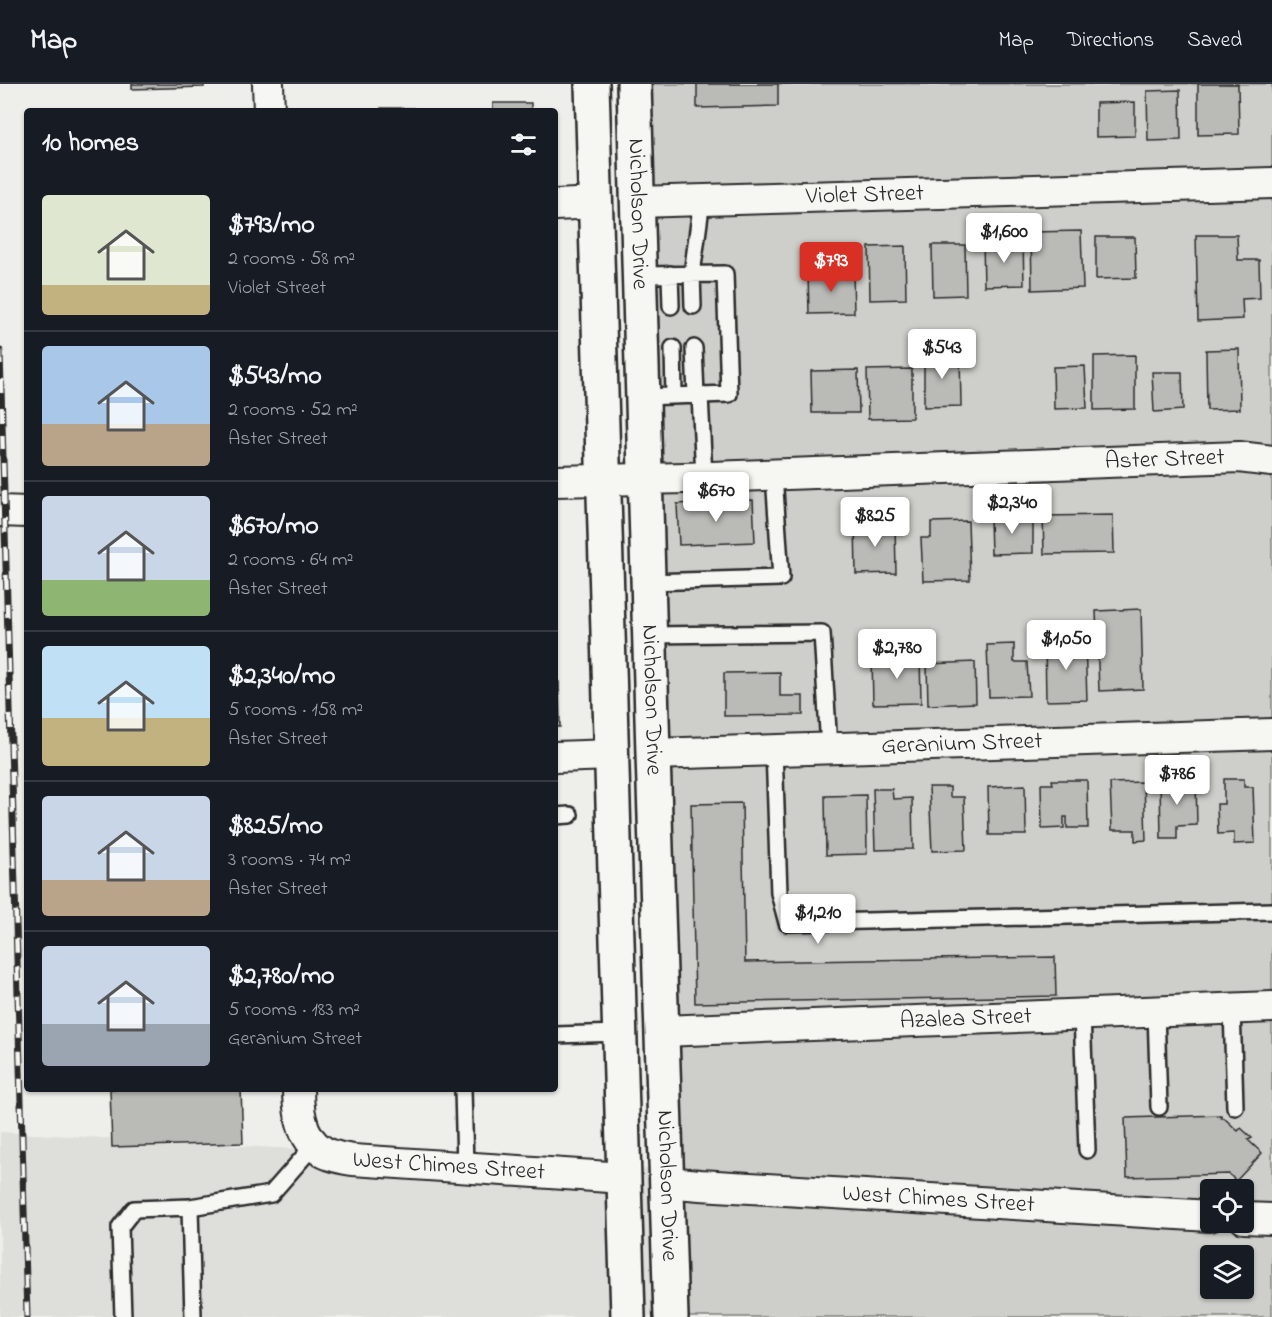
<!DOCTYPE html>
<html lang="en">
<head>
<meta charset="utf-8">
<style>
	body { margin:0; font-family:"Indie Flower",sans-serif; background:#242831; color:#f1f3f6; height:100vh; display:flex; flex-direction:column; font-size:22px; white-space:nowrap }
	* { box-sizing:border-box; margin:0 }
	p { font-size:20px; color:#9ea1a6 }
	.icon { flex:none; width:33px; height:33px; fill:none; stroke:currentColor; stroke-width:2; stroke-linecap:round; stroke-linejoin:round }
	.map { position:relative; flex:1; overflow:hidden }
	.panel { position:absolute; left:24px; top:24px; width:534px; height:984px; display:flex; flex-direction:column; background:#171b24; border-radius:6px; box-shadow:0 2px 4px #0004 }
	.panel>* { flex:none }
	.buttons { position:absolute; left:1200px; top:1095px; display:grid; gap:12px }
	.buttons a { display:grid; place-items:center; width:54px; height:54px; border-radius:6px; background:#171b24; box-shadow:0 2px 4px #0004; font-size:30px }
	.price { position:absolute; translate:-50% -51px; padding:0 14px; border-radius:6px; background:#fff; color:#222; font-size:20px; line-height:39px; filter:drop-shadow(0 2px 3px #0008) }
	.price::after { content:''; position:absolute; left:50%; top:36px; width:18px; height:14px; margin-left:-9px; background:inherit; clip-path:polygon(0 0,100% 0,50% 100%) }
	.price.active { background:#d93025; color:#fff }
	ul { padding:0; list-style:none }
	li { display:flex; align-items:center; gap:18px; height:150px; padding:0 18px }
	li+li { border-top:2px solid #363941 }
	li span { display:grid; place-items:center; flex:none; width:168px; height:120px; border-radius:6px; color:#555 }
	li>.icon { margin-inline-start:auto }
	span .icon { width:72px; height:72px; fill:#fffc; stroke-width:1 }
	li b { font-size:26px }
	h2 { display:flex; justify-content:space-between; align-items:center; height:72px; padding:0 18px; font-size:26px }
	header { display:flex; align-items:center; gap:36px; box-sizing:border-box; height:84px; padding:0 30px; background:#171b24; border-bottom:2px solid #363941 }
	header strong { font-size:28px }
	nav { display:flex; gap:33px; margin-inline-start:auto; font-size:21px }
	.map>svg:first-child { display:block }
	.built { fill:#dededb; fill-rule:evenodd }
	.green { fill:#cececa; stroke:#7c7c7a; stroke-width:1.5; fill-rule:evenodd }
	.building { fill:#babab7; stroke:#2b2b2b; stroke-width:1.5 }
	.lines { fill:none; stroke-linecap:round; stroke-linejoin:round }
	.service-casing { stroke:#2b2b2b; stroke-width:20 }
	.minor-casing { stroke:#2b2b2b; stroke-width:34 }
	.primary-casing { stroke:#2b2b2b; stroke-width:38 }
	.service { stroke:#f6f6f2; stroke-width:15 }
	.minor { stroke:#f6f6f2; stroke-width:30 }
	.primary { stroke:#f6f6f2; stroke-width:33 }
	.rail-casing { stroke:#2b2b2b; stroke-width:7 }
	.rail { stroke:#f6f6f2; stroke-width:4.5; stroke-dasharray:14; stroke-linecap:butt }
	.labels { text-anchor:middle; dominant-baseline:central; stroke-width:4.5; stroke-linejoin:round; paint-order:stroke }
	.street-label { font-size:24px; fill:#2b2b2b; stroke:#f6f6f2 }
</style>
</head>
<body>
<header>
<strong>Map</strong>
<nav><a>Map</a><a>Directions</a><a>Saved</a></nav>
</header>
<div class="map">
<svg width="1272" height="1233" viewBox="0 0 1272 1233">
	<rect width="100%" height="100%" fill="#eeeeea"/>
	<filter id="ink" filterUnits="userSpaceOnUse"><feTurbulence type="fractalNoise" baseFrequency=".0167" numOctaves="2"/><feDisplacementMap in="SourceGraphic" scale="12" xChannelSelector="R" yChannelSelector="G"/><feConvolveMatrix kernelMatrix="1 2 1 2 8 2 1 2 1" color-interpolation-filters="sRGB"/></filter>
	<g filter="url(#ink)">
		<path class="built" d="M0,1048L1210,1118V1138H1244L1272,1233H0ZM1210,1172H1244V1204H1210Z"/>
		<path class="green" d="M633,0H1272V1233H671ZM1210,1106H1244V1138H1210ZM1210,1172H1244V1204H1210Z"/>
		<path class="building" d="M132,0H204V3L132,5Z
			M697,0H778V22L697,24Z
			M1198,0H1238L1239,50L1198,51Z
			M1180,6L1181,56L1148,57L1147,7Z
			M1135,18V52L1096,53V19Z
			M493,19H531V27H493Z
			M381,24H413V27H381Z
			M1081,147L1083,204L1032,206L1031,148Z
			M1196,151H1237L1238,176H1259L1260,214L1242,215L1243,235L1198,237Z
			M1096,153H1135L1136,194L1096,195Z
			M1023,157L1024,201L984,202L983,158Z
			M932,161H965L966,211L933,212Z
			M905,162L906,215L870,216L869,163Z
			M808,189H853L854,229L809,230Z
			M1239,265L1240,325L1207,326L1206,266Z
			M960,269L961,322L924,323V270Z
			M1135,271V325L1094,326V272Z
			M1085,282L1087,324L1054,325L1053,283Z
			M912,285V334L868,335L867,286Z
			M858,286L859,329H812L811,287Z
			M1152,288H1182L1183,326L1154,328Z
			M753,416L755,458L679,461L677,420Z
			M1113,431L1114,469L1044,470L1043,432Z
			M990,433H1033V469L991,470Z
			M968,437L970,496L923,497L921,454H931V438Z
			M855,438H895L896,489L856,490Z
			M1141,525L1143,605L1099,607L1096,527Z
			M1085,556L1087,616L1046,617L1045,557Z
			M1014,560V578H1027L1029,612L989,613L987,561Z
			M920,572L921,619L873,620L872,573Z
			M975,578L976,619L928,621L927,580Z
			M780,588V612H803V631L724,632V589Z
			M555,598H559L560,643H555Z
			M1224,695H1244V703H1253L1255,759L1234,760V749L1218,750L1217,720H1224Z
			M1052,696H1087L1088,744H1067V733H1064V744L1042,745L1041,700H1053Z
			M1196,696L1197,741L1177,742V755H1161L1160,697Z
			M1144,698L1146,756L1135,757V746H1112L1110,699Z
			M1025,701L1026,751H989L988,703Z
			M929,703H950V713H964L966,766L932,767Z
			M873,705H892L893,715L912,714L913,765L875,766Z
			M866,711L867,770L826,771L825,712Z
			M742,719L745,878L1055,873L1056,912L695,919L691,720Z
			M110,1005H241L243,1059L112,1063Z
			M1221,1031V1034H1224L1238,1047L1241,1044L1252,1054L1248,1056L1262,1069L1236,1097L1229,1090L1127,1093L1125,1034Z"/>
		<g class="lines">
			<g class="service-casing">
				<path id="service" d="M670,190L671,222
					M639,191L725,190L729,310L643,313
					M693,222L692,190L702,116
					M673,264L674,312
					M694,264L696,311
					M700,311L704,393
					M648,498L781,494L774,391
					M650,551L822,549L829,664
					M774,665L779,809L787,839L1272,827
					M555,732L570,731
					M1232,924L1235,1023
					M1156,927L1159,1023
					M1082,930L1087,1066
					M555,951L620,949
					M463,1005L465,1083
					M190,1123L193,1233
					M123,1233L120,1143L134,1125L190,1123L271,1110L314,1061"/>
			</g>
			<g class="minor-casing">
				<g id="minor">
					<path d="M268,0L269,27"/>
					<path id="s1" d="M637,118L1272,99"/>
					<path d="M555,121L596,119"/>
					<path id="s2" d="M555,397L685,394L1239,373L1272,377"/>
					<path d="M0,427L27,428"/>
					<path id="s3" d="M653,670L1272,650"/>
					<path d="M555,673L612,671"/>
					<path id="s4" d="M662,947L1272,923"/>
					<path id="s5" d="M298,1005C298,1032 303,1064 334,1072C340,1074 347,1075 353,1076L624,1094"/>
					<path id="s6" d="M666,1098L700,1101L1210,1132"/>
					<path d="M1244,1134L1272,1135"/>
				</g>
			</g>
			<g class="primary-casing">
				<g id="primary">
					<path d="M592,0L628,1233"/>
					<path id="s7" d="M634,0L653,670L671,1233"/>
				</g>
			</g>
			<use href="#service" class="service"/>
			<use href="#minor" class="minor"/>
			<use href="#primary" class="primary"/>
			<g class="rail-casing">
				<path id="rail" d="M0,267L27,1233"/>
			</g>
			<use href="#rail" class="rail"/>
		</g>
	</g>
	<g class="labels">
		<g class="street-label">
			<text stroke="none"><textPath href="#s1" startOffset="228">Violet Street</textPath></text>
			<text stroke="none"><textPath href="#s7" startOffset="130">Nicholson Drive</textPath></text>
			<text stroke="none"><textPath href="#s2" startOffset="610">Aster Street</textPath></text>
			<text stroke="none"><textPath href="#s7" startOffset="616">Nicholson Drive</textPath></text>
			<text stroke="none"><textPath href="#s3" startOffset="309">Geranium Street</textPath></text>
			<text stroke="none"><textPath href="#s4" startOffset="304">Azalea Street</textPath></text>
			<text stroke="none"><textPath href="#s5" startOffset="198">West Chimes Street</textPath></text>
			<text stroke="none"><textPath href="#s7" startOffset="1102">Nicholson Drive</textPath></text>
			<text stroke="none"><textPath href="#s6" startOffset="273">West Chimes Street</textPath></text>
		</g>
	</g>
</svg>
<div class="buttons">
<a><svg class="icon" aria-label="locate" viewBox="0 0 24 24"><circle cx="12" cy="12" r="6"/><path d="M12 2v4M12 18v4M2 12h4M18 12h4"/></svg></a>
<a><svg class="icon" aria-label="layers" viewBox="0 0 24 24"><path d="M12 4l9 5-9 5-9-5zM3 14l9 5 9-5"/></svg></a>
</div>
<b class="price" style="left:1004px;top:180px">$1,600</b>
<b class="price active" style="left:831px;top:209px">$793</b>
<b class="price" style="left:942px;top:296px">$543</b>
<b class="price" style="left:716px;top:439px">$670</b>
<b class="price" style="left:1012px;top:451px">$2,340</b>
<b class="price" style="left:875px;top:464px">$825</b>
<b class="price" style="left:1066px;top:587px">$1,050</b>
<b class="price" style="left:897px;top:596px">$2,780</b>
<b class="price" style="left:1177px;top:722px">$786</b>
<b class="price" style="left:818px;top:861px">$1,210</b>
<section class="panel">
<h2>10 homes<svg class="icon" aria-label="filters" viewBox="0 0 24 24"><path d="M4 7h16M4 17h16"/><circle cx="9" cy="7" r="2"/><circle cx="15" cy="17" r="2"/></svg></h2>
<ul>
<li><span style="background:linear-gradient(#dfe7d0 75%,#c2b280 0)"><svg class="icon" aria-label="home" viewBox="0 0 24 24"><path d="M3 11l9-7 9 7M6 9v11h12V9"/></svg></span><div><b>$793/mo</b><p>2 rooms · 58 m²</p><p>Violet Street</p></div></li>
<li><span style="background:linear-gradient(#a9c7e8 65%,#b9a48a 0)"><svg class="icon" aria-label="home" viewBox="0 0 24 24"><path d="M3 11l9-7 9 7M6 9v11h12V9"/></svg></span><div><b>$543/mo</b><p>2 rooms · 52 m²</p><p>Aster Street</p></div></li>
<li><span style="background:linear-gradient(#c9d6e8 70%,#8fb573 0)"><svg class="icon" aria-label="home" viewBox="0 0 24 24"><path d="M3 11l9-7 9 7M6 9v11h12V9"/></svg></span><div><b>$670/mo</b><p>2 rooms · 64 m²</p><p>Aster Street</p></div></li>
<li><span style="background:linear-gradient(#bfe0f5 60%,#c2b280 0)"><svg class="icon" aria-label="home" viewBox="0 0 24 24"><path d="M3 11l9-7 9 7M6 9v11h12V9"/></svg></span><div><b>$2,340/mo</b><p>5 rooms · 158 m²</p><p>Aster Street</p></div></li>
<li><span style="background:linear-gradient(#c9d6e8 70%,#b9a48a 0)"><svg class="icon" aria-label="home" viewBox="0 0 24 24"><path d="M3 11l9-7 9 7M6 9v11h12V9"/></svg></span><div><b>$825/mo</b><p>3 rooms · 74 m²</p><p>Aster Street</p></div></li>
<li><span style="background:linear-gradient(#c9d6e8 65%,#9aa5b1 0)"><svg class="icon" aria-label="home" viewBox="0 0 24 24"><path d="M3 11l9-7 9 7M6 9v11h12V9"/></svg></span><div><b>$2,780/mo</b><p>5 rooms · 183 m²</p><p>Geranium Street</p></div></li>
</ul>
</section>
</div>
</body>
</html>
